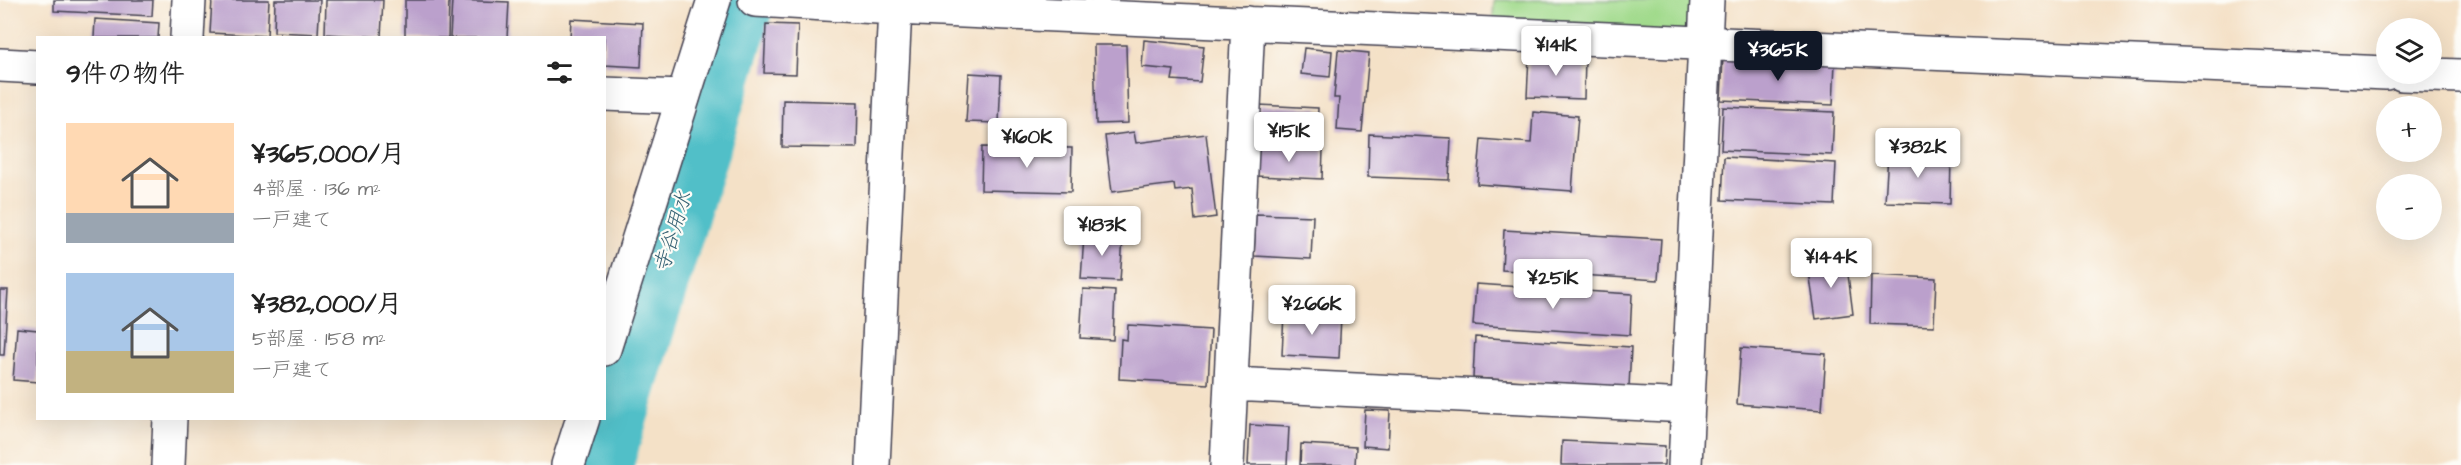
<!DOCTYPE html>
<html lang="ja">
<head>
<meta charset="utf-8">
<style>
	body { margin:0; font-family:"Architects Daughter","Klee One",sans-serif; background:#f6f6f6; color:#222; height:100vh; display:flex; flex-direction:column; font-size:22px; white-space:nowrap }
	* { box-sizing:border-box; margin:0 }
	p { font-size:20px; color:#767676 }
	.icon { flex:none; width:33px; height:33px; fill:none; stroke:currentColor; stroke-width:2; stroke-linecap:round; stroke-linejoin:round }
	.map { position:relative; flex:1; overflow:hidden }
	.side { position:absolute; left:36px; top:36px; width:570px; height:384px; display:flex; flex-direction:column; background:#fff; border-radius:0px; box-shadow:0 6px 24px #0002 }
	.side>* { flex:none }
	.buttons { position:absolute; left:2376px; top:18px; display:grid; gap:12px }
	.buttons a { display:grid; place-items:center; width:66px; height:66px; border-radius:50%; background:#fff; box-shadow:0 6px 24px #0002; font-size:30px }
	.price { position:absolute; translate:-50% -51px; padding:0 14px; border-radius:6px; background:#fff; color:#222; font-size:20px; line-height:39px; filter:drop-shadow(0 2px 3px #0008) }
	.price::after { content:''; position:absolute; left:50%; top:36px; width:18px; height:14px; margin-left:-9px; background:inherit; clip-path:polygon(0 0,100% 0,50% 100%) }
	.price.active { background:#111827; color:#fff }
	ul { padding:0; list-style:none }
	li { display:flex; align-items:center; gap:18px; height:150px; padding:0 30px }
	li span { display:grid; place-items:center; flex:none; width:168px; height:120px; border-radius:0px; color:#555 }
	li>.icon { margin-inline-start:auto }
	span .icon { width:72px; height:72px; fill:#fffc; stroke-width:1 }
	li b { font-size:26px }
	h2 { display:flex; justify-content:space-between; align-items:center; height:72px; padding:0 30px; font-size:26px }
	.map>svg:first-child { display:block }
	.green { fill:#a1da8c; stroke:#627e64; stroke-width:1.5 }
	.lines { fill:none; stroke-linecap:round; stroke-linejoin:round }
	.river { stroke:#51bfc8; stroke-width:62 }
	.building { fill:#bba0cc }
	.minor-casing { stroke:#423f50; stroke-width:36 }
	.tertiary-casing { stroke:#423f50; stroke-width:36 }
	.minor { stroke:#fff; stroke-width:33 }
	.tertiary { stroke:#fff; stroke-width:33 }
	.labels { text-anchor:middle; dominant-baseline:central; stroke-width:4.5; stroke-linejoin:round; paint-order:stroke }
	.water-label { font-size:21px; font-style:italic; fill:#356173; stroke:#fdfcf7 }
</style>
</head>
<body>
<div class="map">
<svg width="2461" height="465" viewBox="0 0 2461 465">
	<rect width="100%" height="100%" fill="#fdfcf7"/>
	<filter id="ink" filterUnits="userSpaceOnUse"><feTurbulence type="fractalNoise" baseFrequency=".0167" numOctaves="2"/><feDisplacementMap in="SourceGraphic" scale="12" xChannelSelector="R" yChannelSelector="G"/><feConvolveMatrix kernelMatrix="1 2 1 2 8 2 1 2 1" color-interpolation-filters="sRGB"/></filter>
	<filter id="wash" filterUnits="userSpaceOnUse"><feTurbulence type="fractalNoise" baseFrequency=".008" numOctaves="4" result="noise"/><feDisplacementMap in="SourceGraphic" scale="24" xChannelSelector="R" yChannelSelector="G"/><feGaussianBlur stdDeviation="1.35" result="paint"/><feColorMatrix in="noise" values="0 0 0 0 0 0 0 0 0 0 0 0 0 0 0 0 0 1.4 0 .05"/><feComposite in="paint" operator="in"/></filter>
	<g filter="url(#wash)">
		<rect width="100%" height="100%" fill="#f4e1c7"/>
		<path class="green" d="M1494,0H1707L1705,43L1492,34Z"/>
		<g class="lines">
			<path class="river" d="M602,465L744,0"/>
		</g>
		<g id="blocks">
			<path class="building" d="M54,0H153L152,16L54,11Z
				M212,0H269L267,36L210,33Z
				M275,0H320L318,34L274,32Z
				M326,0H383L381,37L325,34Z
				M405,0H449L448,38H405Z
				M452,0L509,2L507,38H450Z
				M95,19L159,23L158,38H94Z
				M571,19L643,23L641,67L604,65V38H570Z
				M766,24L798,25L796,74L764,73Z
				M1144,40L1204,46L1200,82L1172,80L1174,70L1142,67Z
				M1094,45H1126L1128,123L1096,124Z
				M1304,48L1332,51L1330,77L1301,74Z
				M1338,50L1369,53L1362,132L1337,130L1339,98H1334Z
				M1529,55L1585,57L1584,99L1527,97Z
				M1723,58L1835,63L1833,105L1721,100Z
				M969,73L1001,75L999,123L966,122Z
				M783,100L858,102L857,148L782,147Z
				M1259,105L1318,108L1317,138L1257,134Z
				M1723,107L1834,112L1832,155L1721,150Z
				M1533,112L1578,116L1572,191L1477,184L1481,139L1531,143Z
				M1134,132L1136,143L1206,134L1216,217L1195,220L1192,189L1175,191L1174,184L1112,192L1105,136Z
				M1369,134L1451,138L1449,180L1368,177Z
				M982,147L1072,148L1071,192L981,190Z
				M1257,147L1323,150L1322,179L1255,176Z
				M1888,154L1951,156L1950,204L1885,202Z
				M1724,157L1836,163L1834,205L1722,200Z
				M1256,214L1313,216L1311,259L1254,256Z
				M1094,229L1112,230V238L1123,239L1120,281L1081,279L1084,236H1093Z
				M1504,230L1661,239L1658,280L1502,270Z
				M1846,259L1853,314L1816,319L1808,265Z
				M1871,275L1936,278L1934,326L1870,324Z
				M1476,284L1632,294L1630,335L1473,325Z
				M1083,289L1115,291L1113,340L1080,338Z
				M0,290H8L4,355H0Z
				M1284,313L1341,316L1339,358L1282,355Z
				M1128,325L1211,330L1208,384L1119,379L1121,339L1127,340Z
				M17,328L38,330V382L13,380Z
				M1475,337L1631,347L1629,387L1473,378Z
				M1741,348L1826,354L1822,410L1737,404Z
				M1365,410L1390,411L1388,448L1363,446Z
				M1250,425L1289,427L1287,465H1248Z
				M1562,441L1665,446L1664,465H1561Z
				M1301,444L1356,447L1355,465H1300Z"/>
		</g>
	</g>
	<g filter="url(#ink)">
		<use href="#blocks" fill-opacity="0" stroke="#423f50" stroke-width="1.5"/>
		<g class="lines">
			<g class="minor-casing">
				<path id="minor" d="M755,0L895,8L2386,73
					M187,38L189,0
					M0,65L38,67
					M2402,74L2461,76
					M604,94L683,97
					M1231,384L1688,406
					M168,465L170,418
					M873,465L895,8
					M1227,465L1248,23
					M1685,465L1707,0"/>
			</g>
			<g class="tertiary-casing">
				<path id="tertiary" d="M604,349L714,0
					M568,465L583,418"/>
			</g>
			<use href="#minor" class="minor"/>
			<use href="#tertiary" class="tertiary"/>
		</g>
	</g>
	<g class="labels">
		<g class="water-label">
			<text transform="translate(673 232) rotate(-73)">寺谷用水</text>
		</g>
	</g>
</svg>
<div class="buttons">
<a><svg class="icon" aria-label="layers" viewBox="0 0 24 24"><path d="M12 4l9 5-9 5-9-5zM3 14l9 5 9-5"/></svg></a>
<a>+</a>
<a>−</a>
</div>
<b class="price" style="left:1556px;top:77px">¥141K</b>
<b class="price active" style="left:1778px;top:82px">¥365K</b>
<b class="price" style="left:1289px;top:163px">¥151K</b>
<b class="price" style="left:1027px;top:169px">¥160K</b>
<b class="price" style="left:1918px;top:179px">¥382K</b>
<b class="price" style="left:1102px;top:257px">¥183K</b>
<b class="price" style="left:1831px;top:289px">¥144K</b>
<b class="price" style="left:1553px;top:310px">¥251K</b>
<b class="price" style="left:1312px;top:336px">¥266K</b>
<section class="side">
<h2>9件の物件<svg class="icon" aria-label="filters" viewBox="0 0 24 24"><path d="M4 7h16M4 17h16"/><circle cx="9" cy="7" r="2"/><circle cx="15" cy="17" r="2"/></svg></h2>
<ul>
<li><span style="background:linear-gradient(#ffd9b3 75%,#9aa5b1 0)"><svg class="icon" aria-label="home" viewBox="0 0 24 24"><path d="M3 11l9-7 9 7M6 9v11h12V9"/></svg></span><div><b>¥365,000/月</b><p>4部屋 · 136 m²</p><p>一戸建て</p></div></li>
<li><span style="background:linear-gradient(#a9c7e8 65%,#c2b280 0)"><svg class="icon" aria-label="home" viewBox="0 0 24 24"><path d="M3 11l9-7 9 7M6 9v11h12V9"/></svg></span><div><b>¥382,000/月</b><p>5部屋 · 158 m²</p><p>一戸建て</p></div></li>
</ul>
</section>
</div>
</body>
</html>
